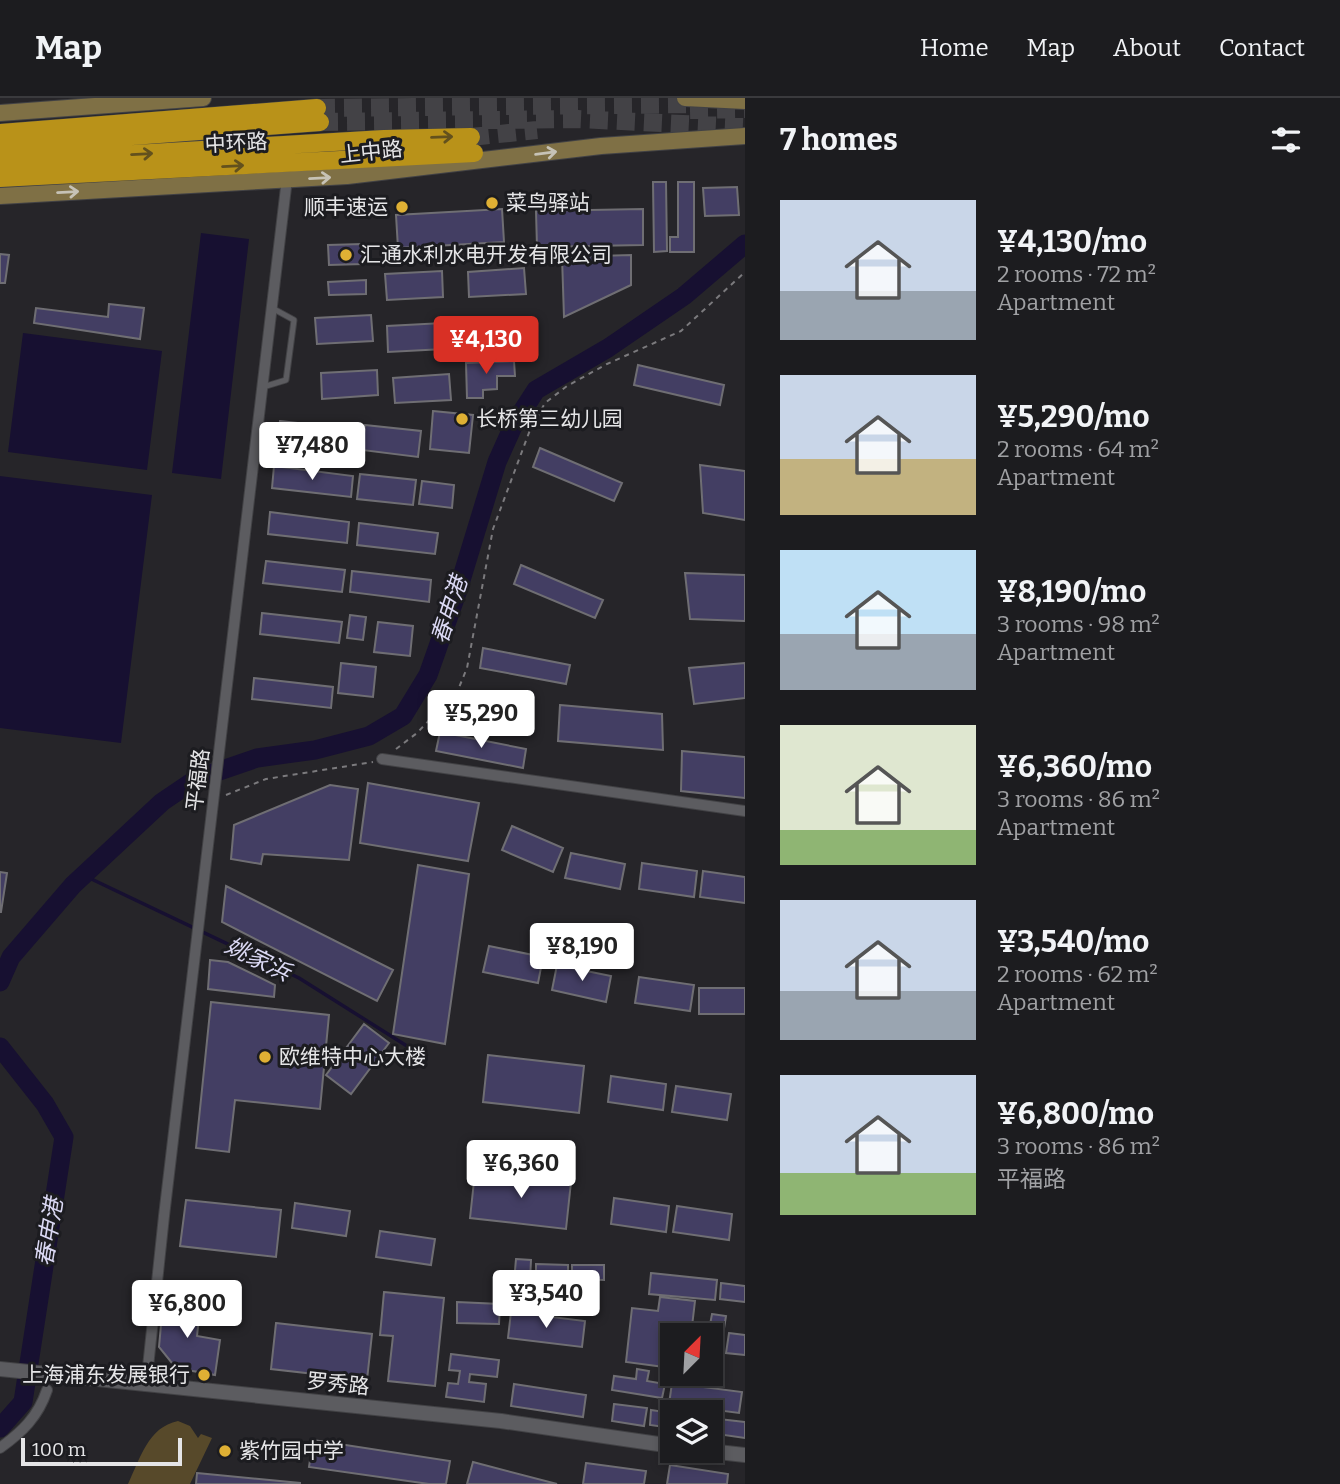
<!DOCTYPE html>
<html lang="en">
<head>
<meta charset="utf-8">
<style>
	body { margin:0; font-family:Bitter,"Noto Sans SC",serif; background:#252528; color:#f1f3f6; height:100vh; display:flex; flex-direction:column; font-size:26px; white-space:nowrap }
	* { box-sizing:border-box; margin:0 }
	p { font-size:23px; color:#a0a1a4 }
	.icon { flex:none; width:38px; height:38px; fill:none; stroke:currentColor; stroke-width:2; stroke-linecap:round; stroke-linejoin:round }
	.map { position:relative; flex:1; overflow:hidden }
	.sheet { display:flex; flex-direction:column; background:#1c1c1f; width:595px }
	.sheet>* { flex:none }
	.needle { width:46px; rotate:24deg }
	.fabs { position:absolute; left:660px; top:1225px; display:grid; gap:14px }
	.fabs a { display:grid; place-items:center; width:63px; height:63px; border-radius:0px; background:#1c1c1f; box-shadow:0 4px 10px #0003,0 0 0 2px #3a3a3d; font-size:35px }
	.scale { position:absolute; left:21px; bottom:18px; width:161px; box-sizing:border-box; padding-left:7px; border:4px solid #e5e5e7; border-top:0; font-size:19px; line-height:24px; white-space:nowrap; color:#e5e5e7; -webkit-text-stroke:5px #1c1c20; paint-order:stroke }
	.price { position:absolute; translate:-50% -60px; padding:0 16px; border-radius:7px; background:#fff; color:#222; font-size:23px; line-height:46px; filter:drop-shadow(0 2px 4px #0008) }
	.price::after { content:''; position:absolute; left:50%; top:42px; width:21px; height:16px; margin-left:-10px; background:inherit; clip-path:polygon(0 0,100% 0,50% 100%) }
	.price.active { background:#d93025; color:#fff }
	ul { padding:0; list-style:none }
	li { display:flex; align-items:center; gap:21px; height:175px; padding:0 35px }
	li span { display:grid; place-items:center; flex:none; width:196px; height:140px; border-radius:0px; color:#555 }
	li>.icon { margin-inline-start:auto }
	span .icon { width:84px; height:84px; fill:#fffc; stroke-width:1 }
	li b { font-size:30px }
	h2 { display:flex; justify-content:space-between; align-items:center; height:84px; padding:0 35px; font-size:30px }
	header { display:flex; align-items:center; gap:42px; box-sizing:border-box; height:98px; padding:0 35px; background:#1c1c1f; border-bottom:2px solid #3a3a3d }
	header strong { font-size:33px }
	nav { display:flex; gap:38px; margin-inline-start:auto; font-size:24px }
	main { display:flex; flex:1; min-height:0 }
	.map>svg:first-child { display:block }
	.green { fill:#57492a }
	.water { fill:#171031 }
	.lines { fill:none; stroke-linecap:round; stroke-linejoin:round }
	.stream { stroke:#171031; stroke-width:3.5 }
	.river { stroke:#171031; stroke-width:19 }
	.building { fill:#433e63; stroke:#6f6e73; stroke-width:2 }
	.trunk-tunnel { stroke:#434246; stroke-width:18; stroke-dasharray:18 9; stroke-linecap:butt }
	.service-casing { stroke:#424245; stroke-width:7 }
	.minor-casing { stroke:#424245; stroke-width:12 }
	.tertiary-casing { stroke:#424245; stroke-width:16 }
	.secondary-casing { stroke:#424245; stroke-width:18 }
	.trunk-casing { stroke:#424245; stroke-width:19 }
	.path { stroke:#7b7a7d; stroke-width:2; stroke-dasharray:5 5; stroke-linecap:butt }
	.service { stroke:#5c5c60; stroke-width:5 }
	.minor { stroke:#5c5c60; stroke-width:10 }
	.tertiary { stroke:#5c5c60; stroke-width:14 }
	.secondary { stroke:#7f7045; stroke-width:16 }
	.trunk { stroke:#b99219; stroke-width:18 }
	.oneway { stroke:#63511d }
	.oneway2 { stroke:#c6c2b6 }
	.poi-dot { fill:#dfb034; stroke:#1c1c20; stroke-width:2.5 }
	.labels { text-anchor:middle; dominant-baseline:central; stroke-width:6; stroke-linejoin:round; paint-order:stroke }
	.street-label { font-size:21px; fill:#e5e5e7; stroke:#1c1c20 }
	.poi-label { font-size:21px; fill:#e5e5e7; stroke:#1c1c20; text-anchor:start }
	.water-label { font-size:23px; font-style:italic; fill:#dbd9f4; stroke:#1c1c20 }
</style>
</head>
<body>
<header>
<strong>Map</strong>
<nav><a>Home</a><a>Map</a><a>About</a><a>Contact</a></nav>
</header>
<main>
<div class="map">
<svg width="745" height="1386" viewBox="0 0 745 1386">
	<rect width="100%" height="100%" fill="#262529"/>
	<path class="green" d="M178,1323L190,1328L198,1340L201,1336L212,1340L190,1386H128C140,1361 148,1329 178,1323Z"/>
	<path class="water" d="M201,135L249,141L221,381L172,375Z
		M23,235L162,253L147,372L8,354Z
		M0,378L152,397L121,645L0,630Z"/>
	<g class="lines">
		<path class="stream" d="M83,777L299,880L426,960"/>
		<path class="river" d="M0,884L11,859L73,787L162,704L196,681L257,660L315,652L369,638L403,618L428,577L458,492L497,364L514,326L536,292L608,250L684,198L745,146
			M0,949L45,1006L64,1039L23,1304L0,1330"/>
	</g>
	<path class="building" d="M653,84H666L667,153L654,154Z
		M678,84H694V154H670V139H678Z
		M737,89L739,117L705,118L703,90Z
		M502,111L504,144L398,150L396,117Z
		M643,111V147L537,149L536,113Z
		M362,146L363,166L329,167L328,147Z
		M0,156L9,157L5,185H0Z
		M631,157V187L564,219L562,159Z
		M524,170L526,196L469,199L468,174Z
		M442,173L443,199L387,202L385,176Z
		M366,182V196L329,197L328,184Z
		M109,206L144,210L140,241L34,225L36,210L108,219Z
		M371,217L373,243L317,246L315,220Z
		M528,222L529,248L473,251L471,226Z
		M443,225L444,251L388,254L387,228Z
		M514,263L515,278H497V291L483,292V300H467L466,265Z
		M638,267L724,287L720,307L634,287Z
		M377,272L378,297L322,301L321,275Z
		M449,276L451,302L395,305L393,280Z
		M433,313L473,317L469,355L430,351Z
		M280,323L359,332L356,354L277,345Z
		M365,327L421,333L418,359L362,352Z
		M540,350L622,385L614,403L533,369Z
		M700,367L745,373V422L703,415Z
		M274,368L353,378L351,399L272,390Z
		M360,376L416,382L413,407L357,401Z
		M422,383L454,387L452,410L419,406Z
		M270,414L349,424L347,445L268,436Z
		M359,425L438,435L435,456L357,447Z
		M266,463L345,472L342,494L263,485Z
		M521,467L603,502L595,520L514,486Z
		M352,473L431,482L429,504L350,494Z
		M685,475L745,477V523L690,521Z
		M262,515L342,524L339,545L260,536Z
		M350,517L366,519L363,542L347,540Z
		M378,524L413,528L410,558L374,554Z
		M483,550L570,567L566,586L480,570Z
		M341,565L376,569L373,599L338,595Z
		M745,565V600L694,606L689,570Z
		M254,580L333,589L331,610L252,601Z
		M560,607L662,616L663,652L558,643Z
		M440,634L526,651L523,670L436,653Z
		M682,653L745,659V700L681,693Z
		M368,685L479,705L468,763L360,745Z
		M330,687L358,691L349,762L263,756L261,766L231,761L234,727Z
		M512,728L563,750L553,774L502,752Z
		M571,755L625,766L620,791L565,780Z
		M642,765L697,773L694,799L639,791Z
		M418,767L469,776L445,946L393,936Z
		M703,773L745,779V805L700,799Z
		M0,774L7,775L1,814H0Z
		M226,788L393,872L377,903L222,824Z
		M489,848L543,859L538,885L483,874Z
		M210,862L228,864L275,887L274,899L208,891Z
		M557,867L611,878L606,904L552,892Z
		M639,879L694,887L690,913L635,905Z
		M699,890H745V916H699Z
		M211,904L329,917L320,1011L235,1002L229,1054L196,1050Z
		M364,926L389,945L351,996L326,977Z
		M488,957L584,968L579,1015L483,1004Z
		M611,978L666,986L663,1012L608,1004Z
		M676,988L731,996L727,1022L672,1014Z
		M475,1074L571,1084L566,1131L470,1120Z
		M614,1100L669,1108L666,1134L611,1126Z
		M186,1102L281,1112L276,1159L180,1148Z
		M295,1105L350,1113L346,1138L292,1130Z
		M677,1108L732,1116L729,1142L673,1134Z
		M380,1133L435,1141L431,1167L376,1159Z
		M516,1161L531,1162L530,1183L566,1186L565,1199L513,1195Z
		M536,1166L568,1167V1181L536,1180Z
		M572,1167H604V1182L572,1181Z
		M651,1175L717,1182L715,1202L649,1196Z
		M721,1185L745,1188V1204L720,1201Z
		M384,1194L444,1200L435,1288L388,1283L393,1238L380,1237Z
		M660,1199L695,1203L691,1237H672V1270L626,1264L632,1210L658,1213Z
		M520,1201L588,1206V1216L519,1211Z
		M457,1204L500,1206L499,1226L457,1225Z
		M163,1205L200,1210L197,1238L220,1242L215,1277L176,1270L159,1249Z
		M511,1214L585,1223L582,1249L508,1240Z
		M712,1216L726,1218L717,1274L710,1273V1237H708Z
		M276,1225L372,1236L367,1282L271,1271Z
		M729,1235L745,1237V1257L726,1255Z
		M451,1256L499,1262L497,1279L470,1276L469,1284L486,1286L484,1304L446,1299L448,1285L458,1286L460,1273L449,1272Z
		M637,1271L649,1273L647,1283L665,1286L662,1300L612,1292L614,1278L636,1281Z
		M672,1285L742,1294L739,1315L669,1306Z
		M514,1286L586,1297L583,1319L511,1308Z
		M614,1306L647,1310L644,1328L612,1323Z
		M651,1312L672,1315V1330L650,1327Z
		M710,1320L745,1324V1340L710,1335Z
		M313,1342L450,1363L446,1386H429L309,1369Z
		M473,1364L557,1386H467Z
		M586,1365L646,1373L644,1386H583Z
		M670,1367L728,1376L727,1386H667Z
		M197,1375L300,1385V1386H196Z"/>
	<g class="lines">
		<path class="trunk-tunnel" d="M317,10L703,6
			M690,12L745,11
			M320,24L578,21L745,29
			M471,39L537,32"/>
		<g class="service-casing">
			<path id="service" d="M263,289L286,282L294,222L272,210"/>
		</g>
		<g class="minor-casing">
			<path id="minor" d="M382,661L745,713
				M146,1288L164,1118L287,81
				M0,1350C22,1334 38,1319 47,1292"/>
		</g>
		<g class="tertiary-casing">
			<path id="tertiary" d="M0,1271L501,1323L672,1348
				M709,1353L745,1357"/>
		</g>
		<g class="secondary-casing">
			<path id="secondary" d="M685,0L745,3
				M0,15L203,0
				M0,98L347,78L601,48L745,38"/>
		</g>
		<g class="trunk-casing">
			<path id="trunk" d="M0,35L317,10
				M0,48L320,24
				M0,64L384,41L471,39
				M0,80L474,55"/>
		</g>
		<path class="path" d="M396,651L417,635L458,592L467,570L493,431L530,332L545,305L567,288L607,266L681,233L745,174
			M226,697L266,681L373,664"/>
		<use href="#service" class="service"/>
		<use href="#minor" class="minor"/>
		<use href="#tertiary" class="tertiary"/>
		<use href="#secondary" class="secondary"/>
		<use href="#trunk" class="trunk"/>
	</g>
	<defs><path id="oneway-shaft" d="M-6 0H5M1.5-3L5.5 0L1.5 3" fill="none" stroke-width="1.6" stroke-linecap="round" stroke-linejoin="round" transform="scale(1.75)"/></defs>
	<g class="oneway">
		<use href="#oneway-shaft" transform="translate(442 39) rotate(-2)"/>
		<use href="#oneway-shaft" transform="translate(142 56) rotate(-3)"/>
		<use href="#oneway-shaft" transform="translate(233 68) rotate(-3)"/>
	</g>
	<g class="oneway2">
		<use href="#oneway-shaft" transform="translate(546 55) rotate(-7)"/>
		<use href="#oneway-shaft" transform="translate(320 80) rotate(-3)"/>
		<use href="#oneway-shaft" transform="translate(68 94) rotate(-3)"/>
	</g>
	<g class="poi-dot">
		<circle cx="492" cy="105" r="7"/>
		<circle cx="402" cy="109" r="7"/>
		<circle cx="346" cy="157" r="7"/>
		<circle cx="462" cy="321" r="7"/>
		<circle cx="265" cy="959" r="7"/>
		<circle cx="204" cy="1277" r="7"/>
		<circle cx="225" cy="1353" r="7"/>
	</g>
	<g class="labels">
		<g class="street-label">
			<text transform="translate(236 45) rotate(-3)">中环路</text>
			<text transform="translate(371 54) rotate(-6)">上中路</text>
			<text transform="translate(198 682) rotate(-83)">平福路</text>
			<text transform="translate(338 1286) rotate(6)">罗秀路</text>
		</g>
		<g class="poi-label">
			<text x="506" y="105">菜鸟驿站</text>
			<text x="388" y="109" text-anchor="end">顺丰速运</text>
			<text x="360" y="157">汇通水利水电开发有限公司</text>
			<text x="476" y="321">长桥第三幼儿园</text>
			<text x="279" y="959">欧维特中心大楼</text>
			<text x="190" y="1277" text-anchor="end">上海浦东发展银行</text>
			<text x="239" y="1353">紫竹园中学</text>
		</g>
		<g class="water-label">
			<text transform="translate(449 512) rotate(-72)">春申港</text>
			<text transform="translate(258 861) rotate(26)">姚家浜</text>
			<text transform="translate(49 1134) rotate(-81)">春申港</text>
		</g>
	</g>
</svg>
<div class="fabs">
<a><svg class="needle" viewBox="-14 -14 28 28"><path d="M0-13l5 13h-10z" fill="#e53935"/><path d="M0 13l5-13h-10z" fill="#a0a1a4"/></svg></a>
<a><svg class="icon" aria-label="layers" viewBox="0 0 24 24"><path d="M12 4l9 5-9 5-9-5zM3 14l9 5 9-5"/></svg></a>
</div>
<div class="scale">100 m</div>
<b class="price active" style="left:486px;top:278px">¥4,130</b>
<b class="price" style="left:312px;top:384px">¥7,480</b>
<b class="price" style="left:481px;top:652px">¥5,290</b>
<b class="price" style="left:582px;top:885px">¥8,190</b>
<b class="price" style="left:521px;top:1102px">¥6,360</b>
<b class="price" style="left:546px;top:1232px">¥3,540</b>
<b class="price" style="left:187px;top:1242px">¥6,800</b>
</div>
<section class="sheet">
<h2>7 homes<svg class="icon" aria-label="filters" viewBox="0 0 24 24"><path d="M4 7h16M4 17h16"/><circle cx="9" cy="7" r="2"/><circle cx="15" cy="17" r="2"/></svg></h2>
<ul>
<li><span style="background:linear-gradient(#c9d6e8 65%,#9aa5b1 0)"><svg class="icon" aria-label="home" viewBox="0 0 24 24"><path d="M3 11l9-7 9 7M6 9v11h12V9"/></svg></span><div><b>¥4,130/mo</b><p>2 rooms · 72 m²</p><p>Apartment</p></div></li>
<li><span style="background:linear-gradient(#c9d6e8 60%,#c2b280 0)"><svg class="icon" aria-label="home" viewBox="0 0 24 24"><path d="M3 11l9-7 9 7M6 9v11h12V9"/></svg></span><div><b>¥5,290/mo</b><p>2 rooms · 64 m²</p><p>Apartment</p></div></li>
<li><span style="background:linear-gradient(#bfe0f5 60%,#9aa5b1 0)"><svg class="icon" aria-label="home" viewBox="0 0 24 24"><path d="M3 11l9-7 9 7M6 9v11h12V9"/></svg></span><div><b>¥8,190/mo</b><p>3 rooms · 98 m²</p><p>Apartment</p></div></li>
<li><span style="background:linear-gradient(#dfe7d0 75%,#8fb573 0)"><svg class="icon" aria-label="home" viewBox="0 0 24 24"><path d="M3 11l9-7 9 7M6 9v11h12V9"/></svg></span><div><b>¥6,360/mo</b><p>3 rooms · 86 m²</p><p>Apartment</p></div></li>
<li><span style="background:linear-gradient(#c9d6e8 65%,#9aa5b1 0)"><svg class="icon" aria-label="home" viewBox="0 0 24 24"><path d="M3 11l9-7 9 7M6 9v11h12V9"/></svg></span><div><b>¥3,540/mo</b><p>2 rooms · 62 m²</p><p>Apartment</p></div></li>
<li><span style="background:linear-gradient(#c9d6e8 70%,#8fb573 0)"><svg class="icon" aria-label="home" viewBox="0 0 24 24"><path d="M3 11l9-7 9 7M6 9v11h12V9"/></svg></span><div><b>¥6,800/mo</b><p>3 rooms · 86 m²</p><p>平福路</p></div></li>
</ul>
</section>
</main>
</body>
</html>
